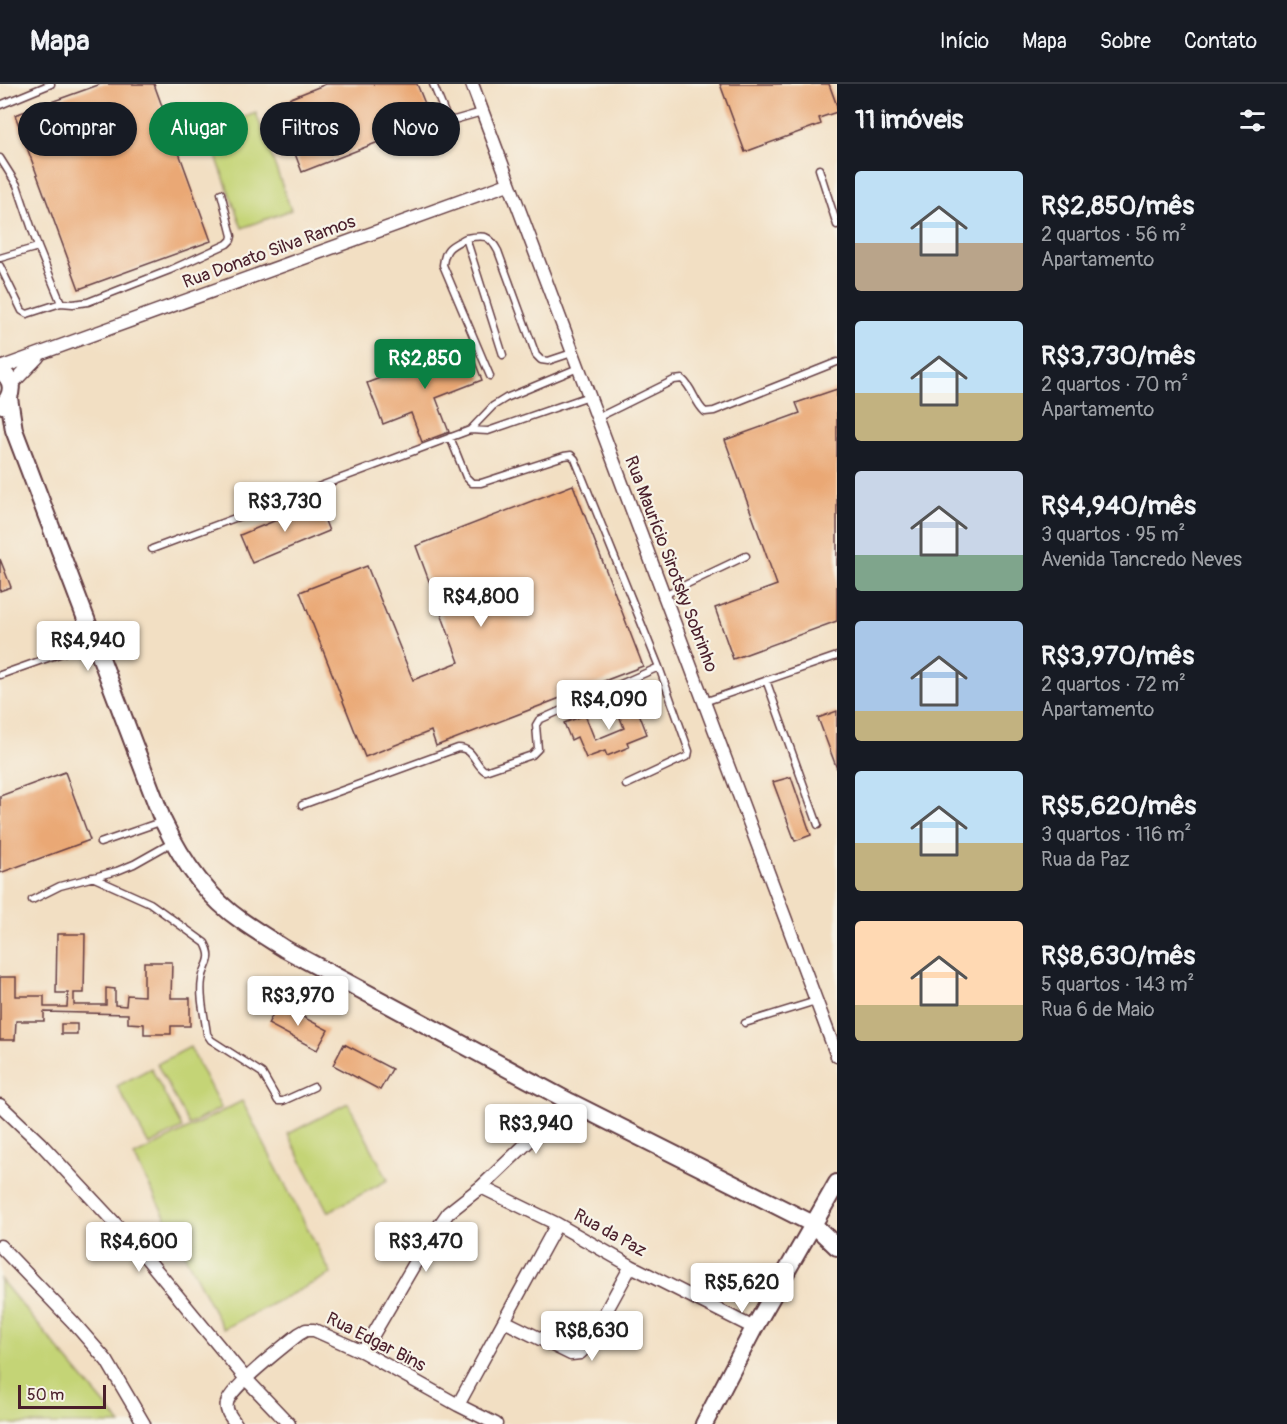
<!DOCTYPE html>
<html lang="pt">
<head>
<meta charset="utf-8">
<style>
	body { margin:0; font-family:Pangolin,sans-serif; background:#242831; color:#f1f3f6; height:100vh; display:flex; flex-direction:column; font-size:22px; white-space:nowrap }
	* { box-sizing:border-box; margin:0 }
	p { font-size:20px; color:#9ea1a6 }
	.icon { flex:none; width:33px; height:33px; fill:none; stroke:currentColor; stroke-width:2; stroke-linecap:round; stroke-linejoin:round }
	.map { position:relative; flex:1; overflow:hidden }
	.drawer { display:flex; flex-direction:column; background:#171b24; width:450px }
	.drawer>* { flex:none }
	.banner { position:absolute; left:18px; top:18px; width:570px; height:54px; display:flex; gap:12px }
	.scale { position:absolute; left:18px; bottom:15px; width:88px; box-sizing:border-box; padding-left:6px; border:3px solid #4a1f2b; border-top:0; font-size:16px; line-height:21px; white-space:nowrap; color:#4a1f2b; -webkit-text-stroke:4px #f7f3e8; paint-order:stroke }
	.price { position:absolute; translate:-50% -51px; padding:0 14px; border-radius:6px; background:#fff; color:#222; font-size:20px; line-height:39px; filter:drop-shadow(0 2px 3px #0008) }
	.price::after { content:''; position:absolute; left:50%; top:36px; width:18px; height:14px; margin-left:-9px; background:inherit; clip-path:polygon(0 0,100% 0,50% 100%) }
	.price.current { background:#0b8043; color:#fff }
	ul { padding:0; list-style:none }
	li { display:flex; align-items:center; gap:18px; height:150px; padding:0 18px }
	li span { display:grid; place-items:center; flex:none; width:168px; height:120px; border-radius:6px; color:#555 }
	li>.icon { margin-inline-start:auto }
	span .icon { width:72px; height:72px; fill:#fffc; stroke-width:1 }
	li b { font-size:26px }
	h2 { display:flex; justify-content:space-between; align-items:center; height:72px; padding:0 18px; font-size:26px }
	.chip { padding:0 21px; border-radius:27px; background:#171b24; box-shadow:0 2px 4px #0004; font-size:21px; line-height:54px }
	.chip.current { background:#0b8043; color:#fff }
	header { display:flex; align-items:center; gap:36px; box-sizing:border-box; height:84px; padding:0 30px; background:#171b24; border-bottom:2px solid #363941 }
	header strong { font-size:28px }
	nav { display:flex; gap:33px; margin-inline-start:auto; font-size:21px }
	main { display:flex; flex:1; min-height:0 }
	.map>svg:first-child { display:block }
	.green { fill:#c4d476; stroke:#877a50; stroke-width:1.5 }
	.building { fill:#eaa875 }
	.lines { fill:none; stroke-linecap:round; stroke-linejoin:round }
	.lane-casing { stroke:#633c42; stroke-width:9 }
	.street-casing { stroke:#633c42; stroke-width:15 }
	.secondary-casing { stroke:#633c42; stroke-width:20 }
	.lane { stroke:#fff; stroke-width:6 }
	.street { stroke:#fff; stroke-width:12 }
	.secondary { stroke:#fff; stroke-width:16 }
	.labels { text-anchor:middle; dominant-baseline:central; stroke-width:4.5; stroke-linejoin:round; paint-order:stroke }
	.street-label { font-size:18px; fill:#4a1f2b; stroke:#f7f3e8 }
</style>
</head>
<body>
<header>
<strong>Mapa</strong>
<nav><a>Início</a><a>Mapa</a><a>Sobre</a><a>Contato</a></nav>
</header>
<main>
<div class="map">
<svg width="837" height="1340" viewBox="0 0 837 1340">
	<rect width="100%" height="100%" fill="#f7f3e8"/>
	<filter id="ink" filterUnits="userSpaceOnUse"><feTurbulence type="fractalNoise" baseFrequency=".0167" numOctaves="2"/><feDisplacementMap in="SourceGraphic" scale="12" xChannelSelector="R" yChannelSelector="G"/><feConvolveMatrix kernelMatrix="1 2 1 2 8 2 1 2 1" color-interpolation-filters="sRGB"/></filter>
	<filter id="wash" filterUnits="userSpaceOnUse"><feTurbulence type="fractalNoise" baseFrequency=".008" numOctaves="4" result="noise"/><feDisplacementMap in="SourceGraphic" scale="24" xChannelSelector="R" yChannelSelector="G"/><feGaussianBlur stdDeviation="1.35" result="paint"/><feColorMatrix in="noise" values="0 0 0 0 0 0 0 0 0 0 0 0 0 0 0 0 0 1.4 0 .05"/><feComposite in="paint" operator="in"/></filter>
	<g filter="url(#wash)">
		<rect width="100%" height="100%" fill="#f2dfc3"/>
		<path class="green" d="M256,29L291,126L242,144L207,47Z
			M190,963L221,1024L189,1041L157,980Z
			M151,984L182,1044L149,1061L117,1002Z
			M242,1017L331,1190L223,1245L134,1072Z
			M348,1019L388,1096L328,1128L288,1050Z
			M0,1195L121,1340H0Z"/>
		<g id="blocks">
			<path class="building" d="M101,0H154L211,157L79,205L15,31Z
				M326,0H417L432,37L302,88L276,20Z
				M720,0H829L837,22V28L819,34L821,40L745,68Z
				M468,260L482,296L436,314L449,348L422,358L411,329L383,340L367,299Z
				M837,305V537L733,575L715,524L777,501L725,356L800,329L796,319Z
				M573,401L643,582L436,662L431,647L365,673L300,508L367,482L413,596L459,578L416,462Z
				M318,419L329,447L252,479L240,451Z
				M0,475L11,503L0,507Z
				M632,611L647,650L627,658L629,663L607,672L605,667L586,674L577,653L571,656L564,639L585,631L595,656L624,644L614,618Z
				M837,627V685L818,634Z
				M65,688L90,756L0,789V712Z
				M791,693L811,751L795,757L773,698Z
				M57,850H85L84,909H74V921H106V904L115,905V921L126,922L127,911L144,912V878H172L171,914H190V942H171V950H144V940L128,939V930L44,928V937H16L15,956H0V893H16V912H44V923H67L68,909H56Z
				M278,920L328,946L317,966L268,940Z
				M61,940H77V950H61Z
				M344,960L392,985L380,1006L333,981Z"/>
		</g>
	</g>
	<g filter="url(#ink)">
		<use href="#blocks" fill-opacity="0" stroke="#633c42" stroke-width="1.5"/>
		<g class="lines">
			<g class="lane-casing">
				<path id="lane" d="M433,0L447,34L454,36L482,28
					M0,21L51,0
					M0,74L17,101L38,163
					M819,85L837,141
					M466,154C451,162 445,163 443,181L490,292
					M0,174L38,163L61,219L73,220L88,218L170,186L227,160L231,156L232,152L221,109
					M0,182L22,227L27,230L61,219
					M503,271L466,154C484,151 489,150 498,167L536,271L541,276L548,277L572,269
					M597,334L674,296L682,295C693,304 694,318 705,328L714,327L837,278
					M470,346L493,322L506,314L578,284
					M152,465L470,346L488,347L589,312
					M664,511L746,472
					M0,591L93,558
					M766,596L818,741
					M704,618L837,572
					M626,701L688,672L689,667L659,583
					M302,721L458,664C474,664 474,680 485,687L532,671L538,665L536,641L539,636L659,583L575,375L571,371L564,372L481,399H472L466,393L450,353
					M100,759L163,737
					M92,793L150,819L205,859C215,877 204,880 202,896C199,913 205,933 207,950L211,956L262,989L278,1017H283L314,1003
					M32,816L60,802L117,787L134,780L173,758
					M745,939L816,917"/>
			</g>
			<g class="street-casing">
				<path id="street" d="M472,0L837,972
					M0,284L508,100
					M11,301L38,273
					M0,1021L41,1060L139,1165L246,1295L289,1340
					M481,1103L557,1140L631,1182L754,1244
					M0,1162L73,1238L107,1277L144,1340
					M504,1237L571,1270L580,1269L587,1262L631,1182
					M363,1268L425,1162L448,1129L481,1103L570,1018
					M458,1321L557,1140
					M236,1340C231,1333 225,1327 227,1319C229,1305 285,1261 299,1250L306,1246H314L363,1268L458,1321L496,1340"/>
			</g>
			<g class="secondary-casing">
				<path id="secondary" d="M0,287C14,295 14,311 2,321
					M9,314L14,346L163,737C181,775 207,813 242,837C256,847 271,856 285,865L570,1018L813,1140L837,1163
					M704,1340L754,1244L837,1099"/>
			</g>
			<use href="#lane" class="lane"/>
			<use href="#street" class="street"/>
			<use href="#secondary" class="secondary"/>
		</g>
	</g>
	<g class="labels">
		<g class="street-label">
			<text transform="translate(269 168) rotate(-20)">Rua Donato Silva Ramos</text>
			<text transform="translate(671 480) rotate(69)">Rua Maurício Sirotsky Sobrinho</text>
			<text transform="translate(610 1149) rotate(29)">Rua da Paz</text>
			<text transform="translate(376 1258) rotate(27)">Rua Edgar Bins</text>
		</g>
	</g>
</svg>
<div class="scale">50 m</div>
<b class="price current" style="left:425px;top:306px">R$2,850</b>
<b class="price" style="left:285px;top:449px">R$3,730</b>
<b class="price" style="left:481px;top:544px">R$4,800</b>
<b class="price" style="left:88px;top:588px">R$4,940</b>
<b class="price" style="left:609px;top:647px">R$4,090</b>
<b class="price" style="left:298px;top:943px">R$3,970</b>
<b class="price" style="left:536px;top:1071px">R$3,940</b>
<b class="price" style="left:139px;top:1189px">R$4,600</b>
<b class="price" style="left:426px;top:1189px">R$3,470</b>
<b class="price" style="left:742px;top:1230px">R$5,620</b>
<b class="price" style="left:592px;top:1278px">R$8,630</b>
<div class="banner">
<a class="chip">Comprar</a>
<a class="chip current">Alugar</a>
<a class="chip">Filtros</a>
<a class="chip">Novo</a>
</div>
</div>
<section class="drawer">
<h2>11 imóveis<svg class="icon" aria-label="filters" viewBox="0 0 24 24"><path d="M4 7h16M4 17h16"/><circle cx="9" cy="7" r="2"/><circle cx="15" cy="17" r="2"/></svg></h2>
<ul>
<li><span style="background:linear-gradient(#bfe0f5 60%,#b9a48a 0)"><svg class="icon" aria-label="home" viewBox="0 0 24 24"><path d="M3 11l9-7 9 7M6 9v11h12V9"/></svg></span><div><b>R$2,850/mês</b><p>2 quartos · 56 m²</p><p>Apartamento</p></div></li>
<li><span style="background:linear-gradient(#bfe0f5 60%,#c2b280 0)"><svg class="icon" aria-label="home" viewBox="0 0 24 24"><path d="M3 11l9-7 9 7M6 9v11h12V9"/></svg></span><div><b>R$3,730/mês</b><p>2 quartos · 70 m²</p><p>Apartamento</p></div></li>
<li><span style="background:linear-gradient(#c9d6e8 70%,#7fa58c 0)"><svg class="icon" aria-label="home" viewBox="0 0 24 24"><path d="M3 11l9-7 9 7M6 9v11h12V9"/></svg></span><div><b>R$4,940/mês</b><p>3 quartos · 95 m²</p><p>Avenida Tancredo Neves</p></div></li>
<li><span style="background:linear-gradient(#a9c7e8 75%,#c2b280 0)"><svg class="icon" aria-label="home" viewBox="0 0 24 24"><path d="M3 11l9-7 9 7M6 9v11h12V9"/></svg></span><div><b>R$3,970/mês</b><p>2 quartos · 72 m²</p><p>Apartamento</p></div></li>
<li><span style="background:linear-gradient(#bfe0f5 60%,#c2b280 0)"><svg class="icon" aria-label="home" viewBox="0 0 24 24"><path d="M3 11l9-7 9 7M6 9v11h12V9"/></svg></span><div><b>R$5,620/mês</b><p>3 quartos · 116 m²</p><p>Rua da Paz</p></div></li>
<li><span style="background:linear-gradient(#ffd9b3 70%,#c2b280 0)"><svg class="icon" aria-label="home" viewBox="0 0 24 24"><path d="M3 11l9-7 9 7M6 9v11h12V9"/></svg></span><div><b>R$8,630/mês</b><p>5 quartos · 143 m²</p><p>Rua 6 de Maio</p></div></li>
</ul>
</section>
</main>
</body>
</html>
